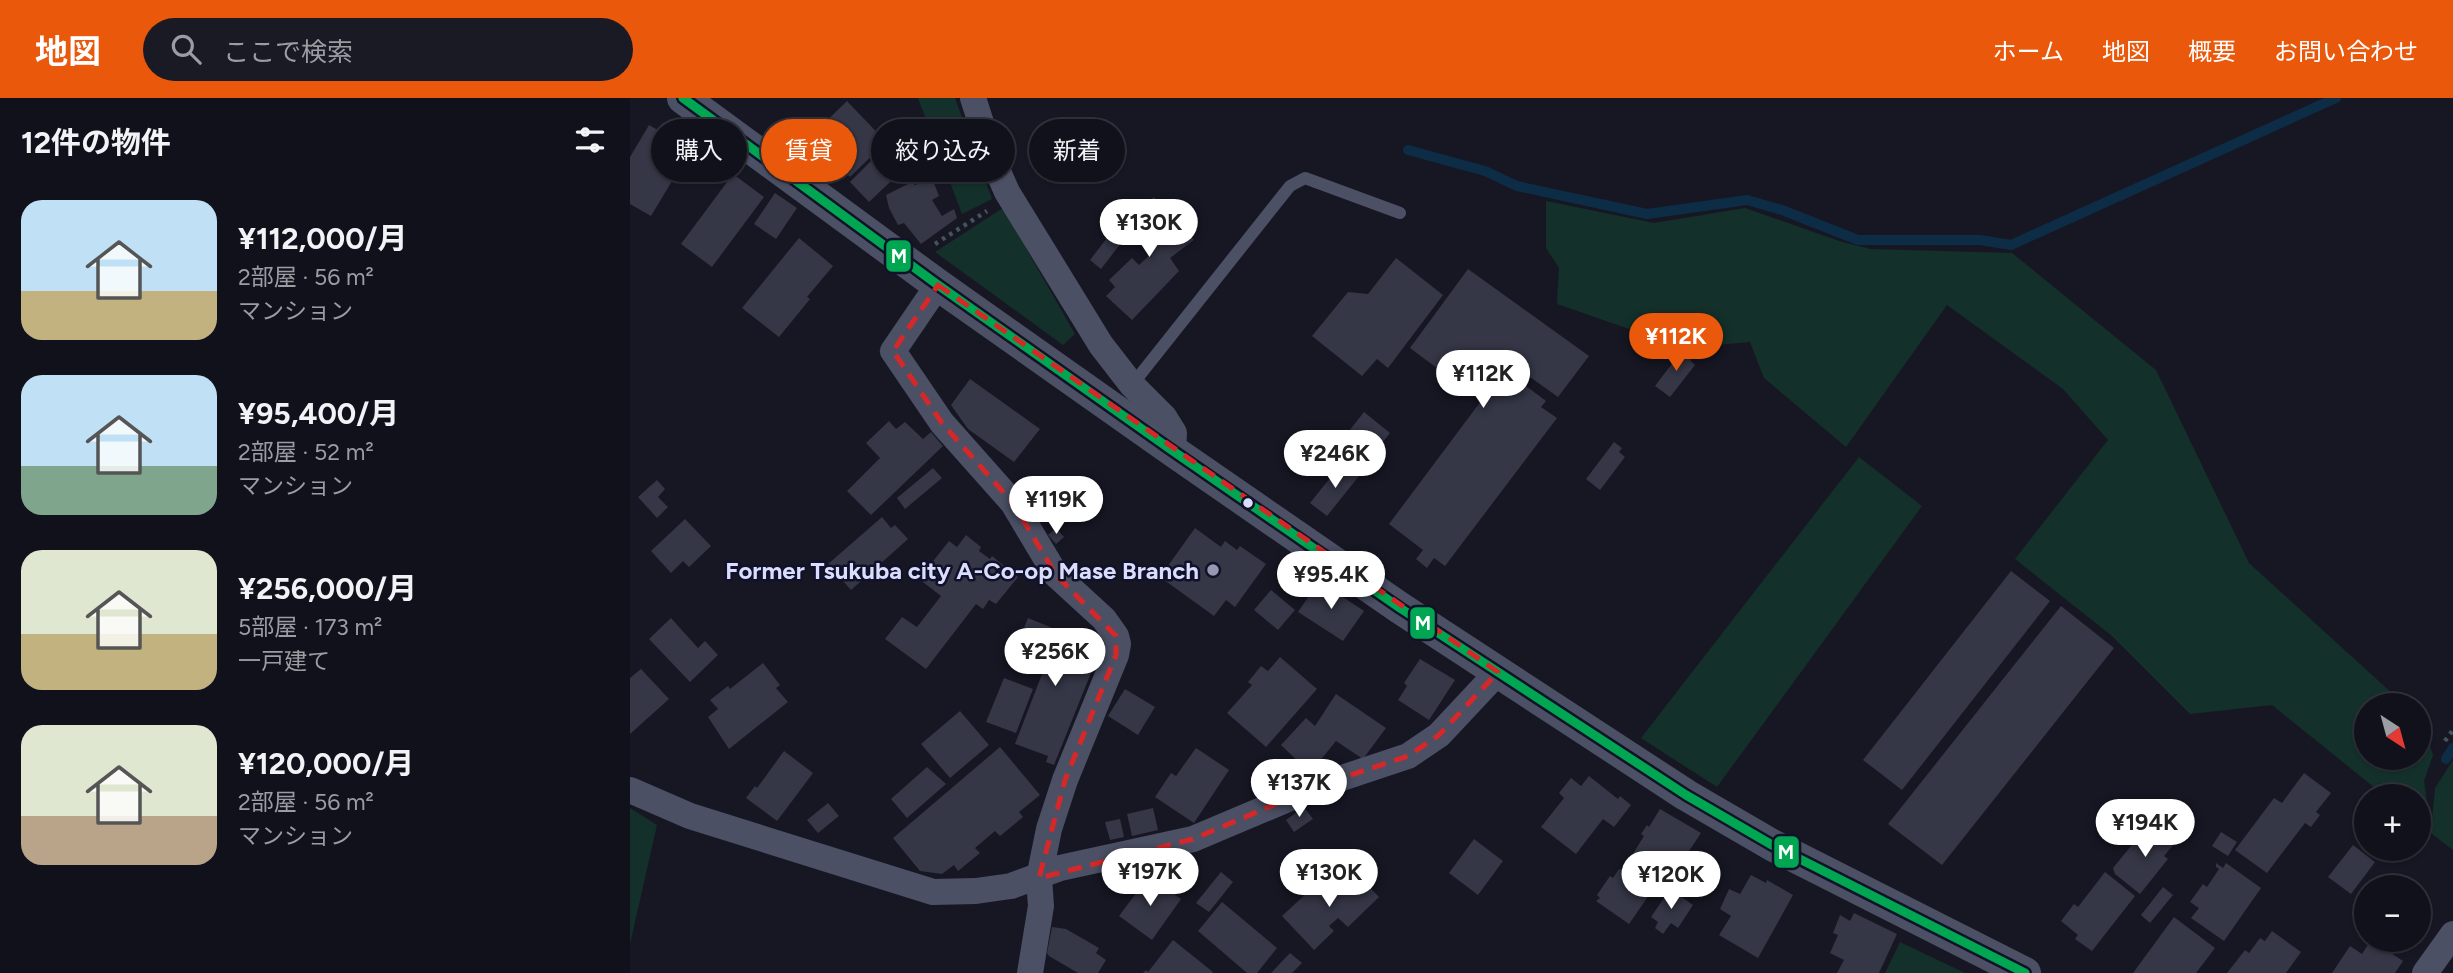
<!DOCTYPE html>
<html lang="ja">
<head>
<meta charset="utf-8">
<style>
	body { margin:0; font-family:Figtree,"Noto Sans JP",sans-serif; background:#1a1a24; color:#f1f3f6; height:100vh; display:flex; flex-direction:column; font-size:26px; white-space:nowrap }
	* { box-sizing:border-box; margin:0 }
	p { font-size:23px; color:#9c9da3 }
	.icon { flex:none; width:38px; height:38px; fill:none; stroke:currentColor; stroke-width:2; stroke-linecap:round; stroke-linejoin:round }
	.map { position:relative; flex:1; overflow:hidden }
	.side { display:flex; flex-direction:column; background:#11111b; width:630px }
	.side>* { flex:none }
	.hud { position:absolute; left:21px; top:21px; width:665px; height:63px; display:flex; gap:14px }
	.needle { width:46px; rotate:144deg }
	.fabs { position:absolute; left:1724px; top:595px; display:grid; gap:14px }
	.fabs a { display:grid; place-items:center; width:77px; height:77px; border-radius:50%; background:#11111b; box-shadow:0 2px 5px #0004,0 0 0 2px #30313a; font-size:35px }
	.price { position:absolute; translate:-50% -60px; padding:0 16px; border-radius:24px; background:#fff; color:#222; font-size:23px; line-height:46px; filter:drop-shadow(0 2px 4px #0008) }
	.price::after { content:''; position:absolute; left:50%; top:42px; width:21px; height:16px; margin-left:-10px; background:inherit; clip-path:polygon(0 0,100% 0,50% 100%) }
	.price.current { background:#ea580c; color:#fff }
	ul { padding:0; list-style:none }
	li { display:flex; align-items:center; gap:21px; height:175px; padding:0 21px }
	li span { display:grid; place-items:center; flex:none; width:196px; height:140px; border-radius:21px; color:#555 }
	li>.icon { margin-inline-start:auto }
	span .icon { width:84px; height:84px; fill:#fffc; stroke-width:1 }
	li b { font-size:30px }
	h2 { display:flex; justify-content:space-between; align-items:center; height:84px; padding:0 21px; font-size:30px }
	.chip { padding:0 24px; border-radius:32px; background:#11111b; box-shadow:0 2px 5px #0004,0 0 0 2px #30313a; font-size:24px; line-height:63px }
	.chip.current { background:#ea580c; color:#fff }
	header { display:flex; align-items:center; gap:42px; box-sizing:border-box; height:98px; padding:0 35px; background:#ea580c; color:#fff }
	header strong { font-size:33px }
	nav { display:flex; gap:38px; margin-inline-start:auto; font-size:24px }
	.search { width:490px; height:63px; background:#1a1a24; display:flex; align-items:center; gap:18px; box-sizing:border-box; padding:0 24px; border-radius:38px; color:#9c9da3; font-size:26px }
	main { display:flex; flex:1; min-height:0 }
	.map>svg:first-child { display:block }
	.green { fill:#14302b }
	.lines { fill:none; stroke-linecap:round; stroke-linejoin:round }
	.stream { stroke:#0d2c45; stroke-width:10 }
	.building { fill:#353646 }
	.path { stroke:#44535c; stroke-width:4.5; stroke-dasharray:3.5 5; stroke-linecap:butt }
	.service { stroke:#4c5065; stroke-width:12 }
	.minor { stroke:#4c5065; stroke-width:26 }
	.tertiary { stroke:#4c5065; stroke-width:32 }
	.bus-1-casing { stroke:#11122a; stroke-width:14 }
	.bus-1 { stroke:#00a651; stroke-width:9 }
	.marked { fill:none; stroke:#d62828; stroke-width:5; stroke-dasharray:14 9; stroke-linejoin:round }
	.bus-dot { fill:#dadefe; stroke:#11122a; stroke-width:2.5 }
	.poi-dot { fill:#9698b2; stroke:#11122a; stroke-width:2.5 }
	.labels { text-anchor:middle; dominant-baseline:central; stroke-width:5; stroke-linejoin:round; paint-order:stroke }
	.poi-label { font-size:24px; font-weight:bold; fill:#dadefe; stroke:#11122a; text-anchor:end }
	.line-badge { stroke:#11122a; stroke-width:2.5 }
	.badge-label { font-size:19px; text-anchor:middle; font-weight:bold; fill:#fff }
</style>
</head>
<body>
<header>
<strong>地図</strong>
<div class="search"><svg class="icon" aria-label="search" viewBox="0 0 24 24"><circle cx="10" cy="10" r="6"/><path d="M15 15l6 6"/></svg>ここで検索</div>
<nav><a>ホーム</a><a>地図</a><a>概要</a><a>お問い合わせ</a></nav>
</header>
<main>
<section class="side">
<h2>12件の物件<svg class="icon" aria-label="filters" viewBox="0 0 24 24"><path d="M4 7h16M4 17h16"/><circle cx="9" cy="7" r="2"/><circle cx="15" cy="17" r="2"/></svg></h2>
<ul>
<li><span style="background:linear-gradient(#bfe0f5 65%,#c2b280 0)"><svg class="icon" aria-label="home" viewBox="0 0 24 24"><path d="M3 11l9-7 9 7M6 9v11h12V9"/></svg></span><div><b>¥112,000/月</b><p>2部屋 · 56 m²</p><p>マンション</p></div></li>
<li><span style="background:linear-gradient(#bfe0f5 65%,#7fa58c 0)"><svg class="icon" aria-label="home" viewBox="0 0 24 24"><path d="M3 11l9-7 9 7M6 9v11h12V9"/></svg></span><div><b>¥95,400/月</b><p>2部屋 · 52 m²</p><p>マンション</p></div></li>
<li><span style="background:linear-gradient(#dfe7d0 60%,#c2b280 0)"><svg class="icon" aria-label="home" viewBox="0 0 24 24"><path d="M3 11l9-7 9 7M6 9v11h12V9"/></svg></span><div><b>¥256,000/月</b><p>5部屋 · 173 m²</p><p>一戸建て</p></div></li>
<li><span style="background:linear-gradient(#dfe7d0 65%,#b9a48a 0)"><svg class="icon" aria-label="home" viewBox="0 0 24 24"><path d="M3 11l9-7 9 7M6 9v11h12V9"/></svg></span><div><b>¥120,000/月</b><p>2部屋 · 56 m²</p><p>マンション</p></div></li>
</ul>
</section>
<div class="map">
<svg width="1823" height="875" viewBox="0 0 1823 875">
	<rect width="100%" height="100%" fill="#171724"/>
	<path class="green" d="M288,0H325L362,101L332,116Z
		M916,103L1024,125L1115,110L1212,144L1241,151L1382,155L1526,272L1619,465L1775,607H1736V660H1788L1789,620L1791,622L1803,657L1794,683L1801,732L1805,690L1823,662V752L1789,726L1788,698H1755L1642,607L1560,616L1482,538L1385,461L1478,342L1433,291L1317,207L1216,349L1134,280L1120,244L1054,250L927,206L929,170L916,150Z
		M373,110L445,236L433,247L305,154Z
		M1229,359L1292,408L1087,689L1011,640Z
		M0,710L27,727L0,846Z
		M1270,844L1335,875H1255Z"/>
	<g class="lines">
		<path class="stream" d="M778,52L855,73L887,88L1017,116L1117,102L1152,112L1228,142H1350L1381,147L1706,0
			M1816,661L1823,650"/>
	</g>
	<path class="building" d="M217,3L256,44L220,79L208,67L212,63L185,34Z
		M19,27L40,39L47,28L68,40L21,118L0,106V59Z
		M258,46L278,67L239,104L220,84Z
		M103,76L134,99L82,169L51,146Z
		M302,80L309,98L302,102L312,118L324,111L327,120L291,146L274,125L268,127L259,110L256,97L282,84L285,87Z
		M145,95L167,110L146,141L124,126Z
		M524,99L547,129L551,126L564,142L540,160L549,173L502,222L476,198L485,189L479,182L502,160L509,167L519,158L522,159L494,122Z
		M487,127L498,136L471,171L460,162Z
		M169,140L203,168L177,199L180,201L149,239L112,210Z
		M766,160L813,197L758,270L747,261L732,278L682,238L718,194L738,196Z
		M838,171L959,258L928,299L890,272L884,279L916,303L911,309L927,320L815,468L804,460L797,470L786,461L793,452L759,426L851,303L780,250Z
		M1054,250L1063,257L1060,262L1065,267L1040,299L1025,288Z
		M340,281L410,331L384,364L338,331L321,307Z
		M734,314L760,335L734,368L708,347Z
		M259,323L266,331L275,324L293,341L301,334L313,348L241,417L217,393L250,360L236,345Z
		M984,344L992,350L989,354L995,359L970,392L956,381Z
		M712,365L729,378L697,418L680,405Z
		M303,370L312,380L275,411L267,400Z
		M27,382L35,391L28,399L38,409L27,420L8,399Z
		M252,419L261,430L265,427L278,441L221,492L198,466Z
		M55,421L81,448L59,469L53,463L41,475L21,453Z
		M426,430L434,439L426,446L418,437Z
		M565,430L591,449L595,443L607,452L610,448L636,466L605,509L596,502L584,518L530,479Z
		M336,437L351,449L349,453L360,461L362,458L388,479L366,506L359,502L353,511L346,506L296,571L255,541L272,519L287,529L311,498L289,481L319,443L327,449Z
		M1381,473L1420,503L1272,692L1233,662Z
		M689,483L734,513L713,543L668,514Z
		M641,492L665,512L648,532L624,512Z
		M1431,508L1484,550L1312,767L1258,726Z
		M41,520L68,550L75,543L88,557L60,584L19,541Z
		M398,520L471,550L424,667L416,664L418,658L385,646L419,558L403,552L404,548L389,542Z
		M650,559L687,591L636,649L597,615L622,587L618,584L631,568L638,573Z
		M790,561L825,582L799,622L768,602L777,588L774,585Z
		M133,565L150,587L146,590L158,604L99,651L78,619L88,611L80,602L98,588L100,591Z
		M11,571L39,601L0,636V580Z
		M374,580L403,591L386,635L356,624Z
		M495,591L525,609L508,637L478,618Z
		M706,596L756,630L733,661L706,643L680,675L651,647L676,620L685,628Z
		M330,613L359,647L320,680L291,646Z
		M370,649L410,697L389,714L393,719L370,738L365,733L345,750L350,755L328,773L324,767L312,776L290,773L263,740Z
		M566,650L599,672L564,725L525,699L541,675L546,678Z
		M154,653L183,675L147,723L116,700L125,688L127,690Z
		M297,669L316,686L277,720L261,701Z
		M1674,675L1701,695L1686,714L1690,717L1681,729L1675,725L1637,775L1605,752L1644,700L1652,705Z
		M959,678L988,701L990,698L1001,707L984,729L973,721L946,756L911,729L934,700L929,695L941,680L951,688Z
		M198,705L209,718L188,735L177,722Z
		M674,709L683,721L664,734L656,722Z
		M523,710L528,732L502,738L497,716Z
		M1030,711L1071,735L1031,795L1024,790L999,826L966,803L970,800L967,797L980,778L983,780L989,771L993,772L1014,738L1011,736L1017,727L1019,729Z
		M490,721L494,739L480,742L475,724Z
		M1530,726L1549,740L1534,758L1538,761L1510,796L1485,776L1483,770L1505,743L1508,744L1512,739L1516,743Z
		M1591,734L1607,744L1598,758L1582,748Z
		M844,741L873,763L848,797L819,775Z
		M1723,747L1745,764L1721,796L1698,779Z
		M708,752L716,761L705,770L698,761Z
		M1586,765L1593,770L1596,765L1631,790L1594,843L1561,820L1569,810L1560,804L1573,786L1577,789L1589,771L1586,769Z
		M591,774L603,784L579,814L566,805Z
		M1475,774L1505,798L1462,853L1445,841L1448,837L1431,823L1444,806L1448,809Z
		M727,776L749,799L718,829L708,820L699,828L704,833L684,852L652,818L693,780L707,794Z
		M1121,777L1136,785L1137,782L1163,797L1128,860L1089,837L1101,818L1090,811L1099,791L1110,796Z
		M519,778L551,801L522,842L489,818Z
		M1533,789L1543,797L1520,825L1511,817Z
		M1040,791L1063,807L1048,830L1041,825L1033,836L1025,830L1028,824L1021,819Z
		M592,804L647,850L627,875H617L568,833Z
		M1224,815L1267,836L1249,875H1207L1214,862L1200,855L1208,837L1203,835L1210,817L1220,823Z
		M1544,819L1585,850L1566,875H1503Z
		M422,829L436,831L469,850L466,855L476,862L468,875H448L419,858L417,855Z
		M1642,833L1671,854L1656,875H1597L1615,852L1619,855L1630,840L1635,843Z
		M543,842L583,874L582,875H513L516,872L518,874Z
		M1741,842L1773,863L1765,875H1702L1720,848L1732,856Z
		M660,855L672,865L662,875H641Z"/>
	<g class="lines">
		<path class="path" d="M305,146L357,113
			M1815,643L1823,632"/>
		<path class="service" d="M502,287L660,88L675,80L770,115"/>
		<path class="minor" d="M343,0L363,62L377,94L471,247L502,287L534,319L544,335L543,353
			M308,187L263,253L312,325L383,405L426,477L474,521L486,538L488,546L486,557L435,682L419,731L409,780L411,808L400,875
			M0,692L60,718L303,794L346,793L381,788L430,770L563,741L691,687L778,658L809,637L868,574
			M1795,875L1823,836"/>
		<path class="tertiary" d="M53,0L308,187L543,353L770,510L1056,697L1142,747L1395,875"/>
		<g class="bus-1-casing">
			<path id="bus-1" d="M53,0L308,187L543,353L770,510L1056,697L1142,747L1395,875"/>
		</g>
		<use href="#bus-1" class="bus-1"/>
	</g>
	<path class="marked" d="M308,187L868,574L809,637L778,658L691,687L563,741L409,780L435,682L486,557V538L426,477L383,405L312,325L263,253Z"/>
	<circle class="bus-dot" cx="618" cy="405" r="6"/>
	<circle class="poi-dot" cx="583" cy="472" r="7"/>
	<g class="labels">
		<g class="poi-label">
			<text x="569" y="472">Former Tsukuba city A-Co-op Mase Branch</text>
		</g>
	</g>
	<g class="line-badge">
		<rect x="255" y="141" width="27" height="34" rx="7" fill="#00a651"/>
		<rect x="779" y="508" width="27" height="34" rx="7" fill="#00a651"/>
		<rect x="1143" y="737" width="27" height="34" rx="7" fill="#00a651"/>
	</g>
	<g class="badge-label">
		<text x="269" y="165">M</text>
		<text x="793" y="532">M</text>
		<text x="1156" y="761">M</text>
	</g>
</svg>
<div class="fabs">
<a><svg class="needle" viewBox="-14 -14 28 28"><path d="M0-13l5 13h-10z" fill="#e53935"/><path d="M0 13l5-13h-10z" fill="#9c9da3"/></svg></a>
<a>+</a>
<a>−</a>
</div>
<b class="price" style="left:519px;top:161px">¥130K</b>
<b class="price current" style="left:1046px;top:275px">¥112K</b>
<b class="price" style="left:853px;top:312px">¥112K</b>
<b class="price" style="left:705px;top:392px">¥246K</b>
<b class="price" style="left:426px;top:438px">¥119K</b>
<b class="price" style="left:701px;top:513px">¥95.4K</b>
<b class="price" style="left:425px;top:590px">¥256K</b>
<b class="price" style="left:669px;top:721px">¥137K</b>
<b class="price" style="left:1515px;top:761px">¥194K</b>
<b class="price" style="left:520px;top:810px">¥197K</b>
<b class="price" style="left:699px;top:811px">¥130K</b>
<b class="price" style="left:1041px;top:813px">¥120K</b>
<div class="hud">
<a class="chip">購入</a>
<a class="chip current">賃貸</a>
<a class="chip">絞り込み</a>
<a class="chip">新着</a>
</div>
</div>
</main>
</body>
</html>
